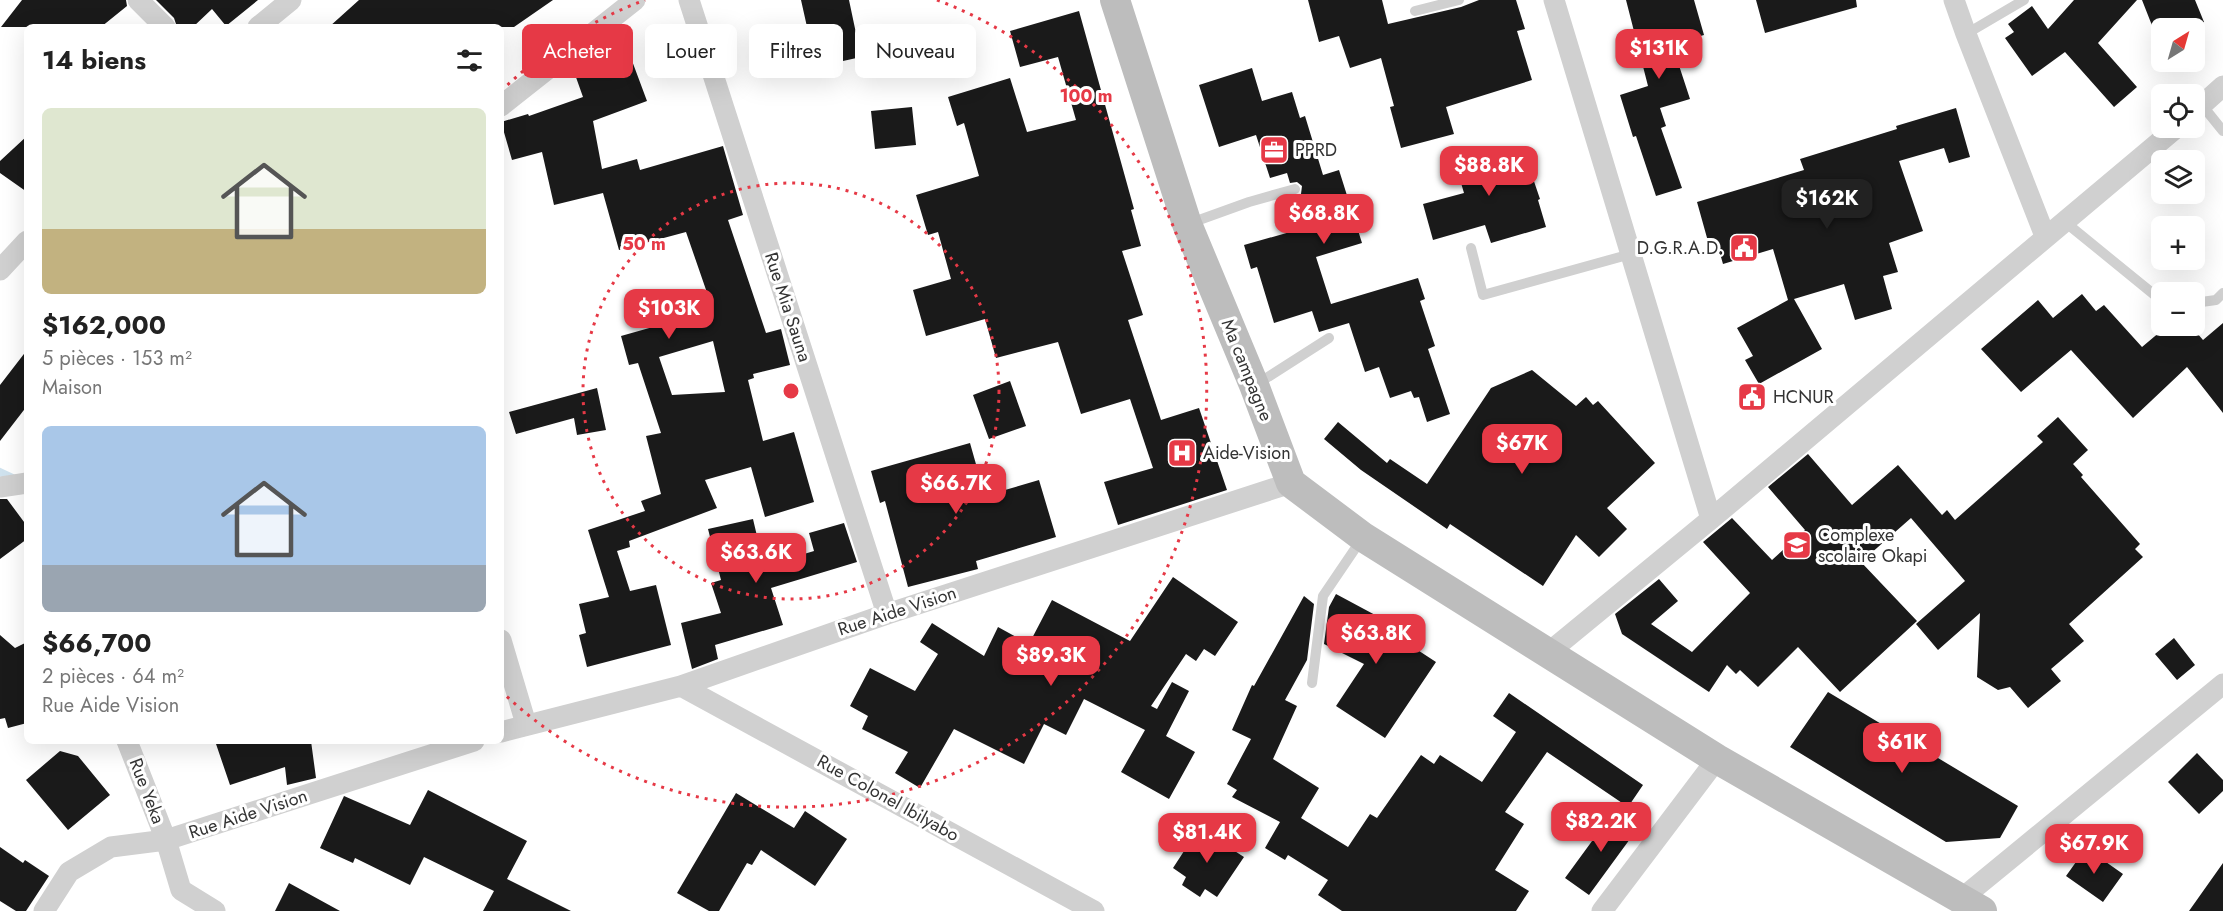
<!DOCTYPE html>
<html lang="fr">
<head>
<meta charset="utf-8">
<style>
	body { margin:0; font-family:Jost,sans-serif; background:#f6f6f6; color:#222; height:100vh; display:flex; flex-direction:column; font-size:22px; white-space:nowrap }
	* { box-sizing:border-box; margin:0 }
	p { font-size:20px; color:#767676 }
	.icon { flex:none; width:33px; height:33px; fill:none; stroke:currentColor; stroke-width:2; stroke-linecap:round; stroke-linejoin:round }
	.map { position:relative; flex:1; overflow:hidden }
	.panel { position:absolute; left:24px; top:24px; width:480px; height:720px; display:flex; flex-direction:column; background:#fff; border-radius:9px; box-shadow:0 6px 24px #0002 }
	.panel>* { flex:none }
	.guide { position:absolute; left:522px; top:24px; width:570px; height:54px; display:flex; gap:12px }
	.needle { width:39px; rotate:37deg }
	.tools { position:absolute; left:2151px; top:18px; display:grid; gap:12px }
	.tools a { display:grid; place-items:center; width:54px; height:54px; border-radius:9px; background:#fff; box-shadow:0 6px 24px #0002; font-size:30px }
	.price { position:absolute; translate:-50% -51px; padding:0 14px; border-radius:12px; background:#e63946; color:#fff; font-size:20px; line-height:39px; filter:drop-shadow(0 2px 3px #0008) }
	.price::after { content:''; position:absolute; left:50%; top:36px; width:18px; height:14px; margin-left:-9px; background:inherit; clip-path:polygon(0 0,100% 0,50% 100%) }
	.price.on { background:#222; color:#fff }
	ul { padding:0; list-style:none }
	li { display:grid; align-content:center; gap:12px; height:318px; padding:0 18px }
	li span { display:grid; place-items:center; height:186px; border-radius:9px; color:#555 }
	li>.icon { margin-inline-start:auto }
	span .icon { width:108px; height:108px; fill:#fffc; stroke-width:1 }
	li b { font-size:26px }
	h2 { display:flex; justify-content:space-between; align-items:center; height:72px; padding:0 18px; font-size:26px }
	.chip { padding:0 21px; border-radius:9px; background:#fff; box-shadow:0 6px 24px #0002; font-size:21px; line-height:54px }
	.chip.on { background:#e63946; color:#fff }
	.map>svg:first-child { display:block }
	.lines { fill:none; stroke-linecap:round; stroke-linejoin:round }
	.stream { stroke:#cfe2ee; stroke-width:8 }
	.building { fill:#1a1a1a; fill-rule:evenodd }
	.lane { stroke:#d0d0d0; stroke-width:10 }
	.street { stroke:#d0d0d0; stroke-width:21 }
	.secondary { stroke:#bdbdbd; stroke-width:30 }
	.ring { fill:none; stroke:#e63946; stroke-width:3; stroke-dasharray:3 6 }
	.labels { text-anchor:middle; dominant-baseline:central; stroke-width:6; stroke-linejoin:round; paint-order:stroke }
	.poi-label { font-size:18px; fill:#333; stroke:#fff; text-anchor:start }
	.street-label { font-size:18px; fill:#333; stroke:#fff }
	.centre { fill:#e63946; stroke:#fff; stroke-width:3 }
	.ring-label { font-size:18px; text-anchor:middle; font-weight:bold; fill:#e63946; stroke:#fff; stroke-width:6; stroke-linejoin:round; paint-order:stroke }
</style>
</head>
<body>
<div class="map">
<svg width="2223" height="911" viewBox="0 0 2223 911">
	<rect width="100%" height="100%" fill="#fff"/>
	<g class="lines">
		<path class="stream" d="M0,472L15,479"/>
	</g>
	<path class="building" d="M22,0H126L127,6L101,27H1Z
		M156,0H258L226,26L212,9L193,27H177L174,18Z
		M359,0H553L514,27H329Z
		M801,0H849L861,57L816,67Z
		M1308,0H1382L1388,24L1461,7L1479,0H1516L1525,29L1517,31L1532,80L1446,107L1454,134L1401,148L1390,107L1394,106L1381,58L1350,68L1339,36L1319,42Z
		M1626,0H1694L1704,35L1672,44L1690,99L1660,108L1666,126L1661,128L1682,188L1656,196L1636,136L1633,137L1620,95L1648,86Z
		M1756,0H1856L1857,7L1765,33Z
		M2074,0H2137L2098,43L2137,87L2114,107L2065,52L2032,76L2005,38L2014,32L2008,24L2032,6L2048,29Z
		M2142,0H2195L2204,22L2187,28H2153Z
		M1079,11L1134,209L1131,210L1141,246L1122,251L1143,315L1128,320L1161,420L1199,408L1227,490L1118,525L1104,482L1153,468L1130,399L1081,414L1058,342L996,358L985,319L926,336L913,290L951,279L938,232L928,235L916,195L979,176L964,123L957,126L948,97L1010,78L1027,132L1076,120L1058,57L1020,67L1010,31Z
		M625,42L647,101L593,121L602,169L637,159L640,170L723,146L743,215L728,220L766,333L781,329L790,365L753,374L754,378L748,380L763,441L794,432L814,502L765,517L751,467L705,480L717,508L629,541L630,547L617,551L630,591L656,585L671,645L587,667L579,635L586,633L579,604L609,597L588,530L645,511L641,501L661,494L646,436L661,433L638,363L629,365L621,336L713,310L686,232L619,250L603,193L554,205L542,152L512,160L501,122L528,114L529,116L583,97L572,66L581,59ZM713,341L725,392L672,395L659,357Z
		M1252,68L1262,101L1292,92L1300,118L1305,116L1323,175L1339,170L1362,243L1316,257L1331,304L1418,278L1425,299L1420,301L1435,346L1428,349L1450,414L1427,422L1419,397L1414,398L1411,391L1390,398L1379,367L1365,372L1349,323L1319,332L1312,311L1274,323L1257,267L1251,269L1244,245L1304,228L1295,197L1301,194L1302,186L1297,182L1290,183L1287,173L1270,178L1256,135L1219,147L1199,85Z
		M912,107L916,145L875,149L871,111Z
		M1956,108L1970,157L1949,163L1944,148L1899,161L1923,231L1889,243L1898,272L1883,276L1892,309L1855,320L1844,284L1794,299L1822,349L1759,384L1745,360L1753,356L1737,328L1788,300L1773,249L1723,264L1717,243L1709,245L1697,202L1804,170L1800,159L1897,129L1896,126Z
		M27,136V192L0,173V161Z
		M1485,146L1488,157L1522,146L1540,199L1538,200L1546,227L1491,243L1485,225L1433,240L1423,204L1464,193L1453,156Z
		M2082,294L2096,311L2104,305L2142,347L2167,326H2191L2203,340L2223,323V413L2187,367L2133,418L2071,350L2021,392L1981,349L2038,300L2053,318Z
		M27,350V406L0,441V385Z
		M1532,370L1576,406L1586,397L1593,405L1598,401L1655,463L1607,508L1627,529L1599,557L1576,535L1543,586L1450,524L1447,529L1361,470L1324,439L1338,422L1387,463L1390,459L1427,484L1491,388Z
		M1010,381L1026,426L989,439L973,395Z
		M597,388L606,430L577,435L574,418L516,434L509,412Z
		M2058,417L2088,450L2073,464L2083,475L2081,477L2140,544L2135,549L2143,557L2069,624L2084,641L2051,669L2061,681L2028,708L2010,687L1998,690L1977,677L1980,613L1938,650L1916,624L1965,581L1911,518L1861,562L1917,621L1840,692L1798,647L1758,687L1740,670L1736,674L1727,665L1709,692L1622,634L1615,614L1659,579L1678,601L1651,624L1692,652L1750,593L1703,542L1732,518L1772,560L1805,530L1768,487L1808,454L1852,505L1898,465L1942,515L1947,510L1955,520L2043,442L2037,436Z
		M970,443L983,489L1003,483L1005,490L1039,480L1056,537L976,561L978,569L908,587L885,501L880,503L871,471Z
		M0,499H7L27,526V539L0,559Z
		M753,519L764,566L814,551L809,533L844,523L857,562L771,588L783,625L715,645L718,659L692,669L681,623L721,613L711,583L721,580L708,529Z
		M1173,577L1238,622L1215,656L1204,649L1196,661L1186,654L1151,706L1157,709L1172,682L1189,691L1166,736L1195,752L1169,799L1121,772L1145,730L1084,699L1066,735L1044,724L1024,764L954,729L920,788L895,773L908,752L862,729L868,716L850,706L870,668L915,691L938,654L920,642L932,623L984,656L998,627L1029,644L1052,600L1130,641Z
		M1336,594L1418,638L1413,647L1436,662L1385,738L1336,706L1364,664L1324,644L1329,607Z
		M1304,596L1314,604L1307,660L1285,700L1297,706L1273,759L1319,788L1301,818L1348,847L1370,814L1377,818L1421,755L1434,764L1440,755L1482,782L1516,732L1493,716L1509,693L1643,785L1628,807L1547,752L1505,812L1524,824L1495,870L1529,891L1516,911H1342L1318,895L1328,880L1288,855L1285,860L1265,848L1280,822L1232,797L1237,790L1227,784L1251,739L1232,730L1252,685L1254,686Z
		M0,635L15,648L27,642V723L8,728L5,718L0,719Z
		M2174,638L2195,665L2177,680L2155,654Z
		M1828,692L2018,806L2000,838L1946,842L1790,747Z
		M215,741H311L316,778L287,785L285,767L230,785Z
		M60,751L78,756L110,795L68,830L26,780Z
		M2197,753L2223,780V791L2199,814L2168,782Z
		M428,790L527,841L507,879L571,911H483L494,891L424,857L410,885L355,858L353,863L320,848L344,796L410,825Z
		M736,793L794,828L805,811L847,839L815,886L761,850L752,865L747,863L719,911H709L677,893Z
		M1614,811L1638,828L1589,895L1565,878Z
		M1199,828L1244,857L1217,897L1205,889L1200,897L1182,885L1186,877L1173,868Z
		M0,847L23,863L25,860L49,876L26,911H16L0,901Z
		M2086,848L2123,874L2103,902L2066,876Z
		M2223,863V911H2189Z
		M289,883L340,911H275Z"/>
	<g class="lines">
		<path class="lane" d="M1415,11L1459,0
			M1966,34L2024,0
			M2202,105L2223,131
			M2065,222L2162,301
			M1188,224L1249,202L1295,189
			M1471,248L1483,295L1631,254
			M2194,303L2216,300L2223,293
			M1257,384L1329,338
			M1312,683L1323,596L1363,537"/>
		<path class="street" d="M138,0L165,27
			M689,0L887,614
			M1554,0L1711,519
			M1954,0L1966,34L2045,236
			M258,27L291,0
			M501,106L635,0
			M2194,112L2223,86
			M0,270L27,241
			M0,487L27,483
			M501,640L526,724
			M1548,653L1711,519L2176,128
			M681,686L1094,911
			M501,732L681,686L887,614L1291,483
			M127,741L166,840L181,890L215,911
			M1961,899L2223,684
			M44,911L69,872L111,847L166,840L474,741
			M1602,911L1717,759"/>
		<path class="secondary" d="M1115,0L1187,224L1254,385L1291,483L1363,537L1717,759L1982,911"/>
	</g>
	<g class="ring">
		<circle cx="791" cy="391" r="208"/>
		<path d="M501 91A417 417 0 0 1 645 0M937 0A417 417 0 1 1 501 691"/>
	</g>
	<defs>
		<g id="office-square" transform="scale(1.5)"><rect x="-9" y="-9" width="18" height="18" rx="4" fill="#e63946" stroke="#fff"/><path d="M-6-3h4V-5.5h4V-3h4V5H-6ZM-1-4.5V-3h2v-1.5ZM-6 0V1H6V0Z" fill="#fff"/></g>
		<g id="civic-square" transform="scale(1.5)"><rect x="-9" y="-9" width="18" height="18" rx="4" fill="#e63946" stroke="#fff"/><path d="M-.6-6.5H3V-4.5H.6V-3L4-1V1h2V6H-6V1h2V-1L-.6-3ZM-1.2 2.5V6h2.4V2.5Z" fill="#fff"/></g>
		<g id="hospital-square" transform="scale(1.5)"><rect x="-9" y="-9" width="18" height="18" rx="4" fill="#e63946" stroke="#fff"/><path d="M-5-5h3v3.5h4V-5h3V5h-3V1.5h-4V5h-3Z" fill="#fff"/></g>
		<g id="school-square" transform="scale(1.5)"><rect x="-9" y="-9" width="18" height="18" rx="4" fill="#e63946" stroke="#fff"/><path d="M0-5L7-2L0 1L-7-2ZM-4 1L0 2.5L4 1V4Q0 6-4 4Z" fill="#fff"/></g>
	</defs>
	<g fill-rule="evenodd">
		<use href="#office-square" x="1274" y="150"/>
		<use href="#civic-square" x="1744" y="248"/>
		<use href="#civic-square" x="1752" y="397"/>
		<use href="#hospital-square" x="1182" y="453"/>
		<use href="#school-square" x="1797" y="545"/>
	</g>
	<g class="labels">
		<g class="poi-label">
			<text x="1295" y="150">PPRD</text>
			<text x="1723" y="248" text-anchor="end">D.G.R.A.D.</text>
			<text x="1773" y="397">HCNUR</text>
			<text x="1203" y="453">Aide-Vision</text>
			<text x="1818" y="535">Complexe<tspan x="1818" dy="21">scolaire Okapi</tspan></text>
		</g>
		<g class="street-label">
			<text transform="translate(788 307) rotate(72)">Rue Mia Sauna</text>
			<text transform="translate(1247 370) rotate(68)">Ma campagne</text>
			<text transform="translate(897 611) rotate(-18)">Rue Aide Vision</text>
			<text transform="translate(147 791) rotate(69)">Rue Yeka</text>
			<text transform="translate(888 798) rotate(29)">Rue Colonel Ibilyabo</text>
			<text transform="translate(248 814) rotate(-18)">Rue Aide Vision</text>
		</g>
	</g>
	<circle cx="791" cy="391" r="9" class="centre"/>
	<g class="ring-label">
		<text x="1086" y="102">100 m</text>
		<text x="644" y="250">50 m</text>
	</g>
</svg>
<div class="tools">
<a><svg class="needle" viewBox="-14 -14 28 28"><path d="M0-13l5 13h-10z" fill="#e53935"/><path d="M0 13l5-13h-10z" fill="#767676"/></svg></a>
<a><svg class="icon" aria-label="locate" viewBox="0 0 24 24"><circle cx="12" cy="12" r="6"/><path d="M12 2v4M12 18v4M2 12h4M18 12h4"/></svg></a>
<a><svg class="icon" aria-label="layers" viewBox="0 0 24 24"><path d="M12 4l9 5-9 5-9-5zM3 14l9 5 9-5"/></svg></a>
<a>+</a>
<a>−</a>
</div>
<b class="price" style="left:1659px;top:80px">$131K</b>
<b class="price" style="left:1489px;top:197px">$88.8K</b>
<b class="price on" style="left:1827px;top:230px">$162K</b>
<b class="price" style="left:1324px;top:245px">$68.8K</b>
<b class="price" style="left:669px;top:340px">$103K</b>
<b class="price" style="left:1522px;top:475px">$67K</b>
<b class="price" style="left:956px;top:515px">$66.7K</b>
<b class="price" style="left:756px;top:584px">$63.6K</b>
<b class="price" style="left:1376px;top:665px">$63.8K</b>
<b class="price" style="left:1051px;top:687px">$89.3K</b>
<b class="price" style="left:1902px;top:774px">$61K</b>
<b class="price" style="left:1601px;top:853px">$82.2K</b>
<b class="price" style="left:1207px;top:864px">$81.4K</b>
<b class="price" style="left:2094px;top:875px">$67.9K</b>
<div class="guide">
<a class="chip on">Acheter</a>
<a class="chip">Louer</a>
<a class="chip">Filtres</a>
<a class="chip">Nouveau</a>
</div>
<section class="panel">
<h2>14 biens<svg class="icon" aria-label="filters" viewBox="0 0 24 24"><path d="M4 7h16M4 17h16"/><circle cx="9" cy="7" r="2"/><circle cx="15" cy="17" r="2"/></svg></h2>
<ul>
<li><span style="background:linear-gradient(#dfe7d0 65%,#c2b280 0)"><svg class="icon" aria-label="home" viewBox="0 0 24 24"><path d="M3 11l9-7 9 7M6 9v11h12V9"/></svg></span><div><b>$162,000</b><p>5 pièces · 153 m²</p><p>Maison</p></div></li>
<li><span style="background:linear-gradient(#a9c7e8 75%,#9aa5b1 0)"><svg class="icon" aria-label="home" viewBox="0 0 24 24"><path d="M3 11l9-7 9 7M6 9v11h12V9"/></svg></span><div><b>$66,700</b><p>2 pièces · 64 m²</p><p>Rue Aide Vision</p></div></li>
</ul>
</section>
</div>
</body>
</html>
